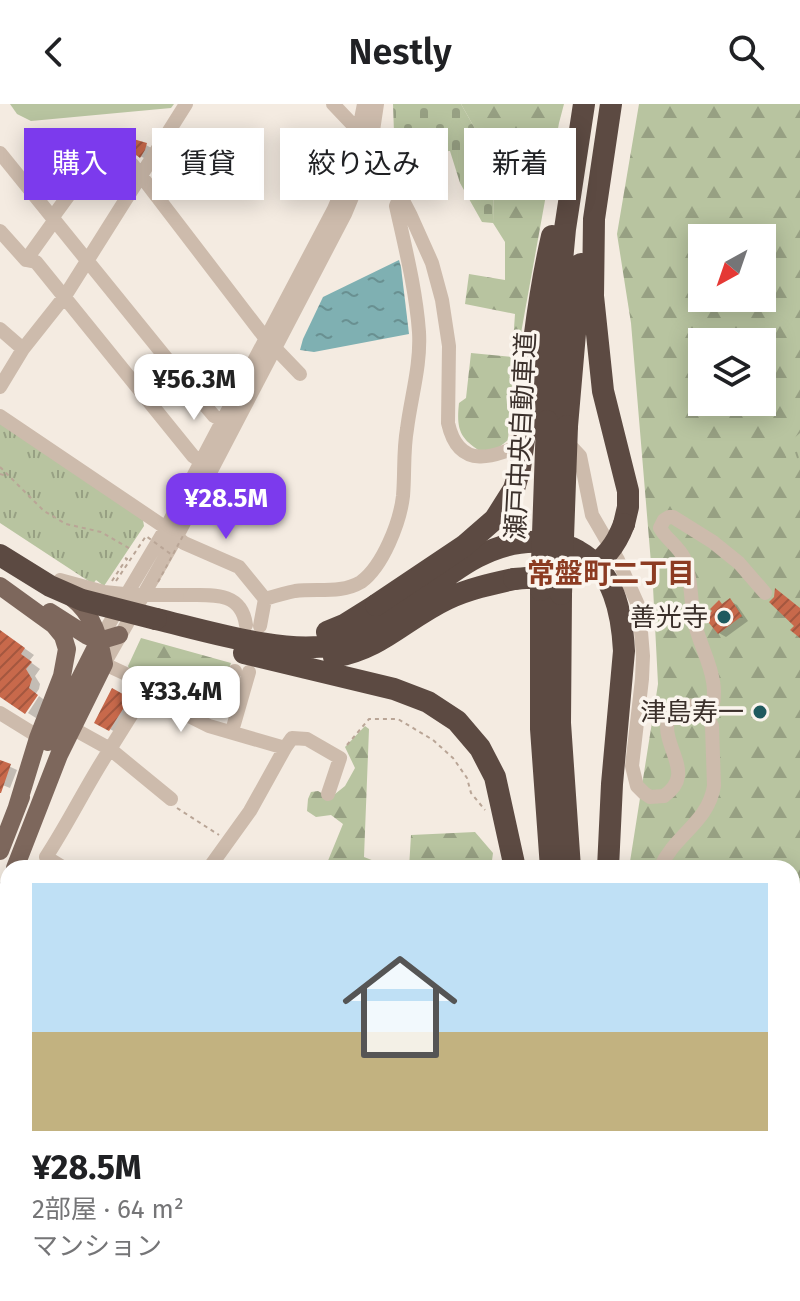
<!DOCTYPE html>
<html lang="ja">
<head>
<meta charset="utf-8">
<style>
	body { margin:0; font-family:"Fira Sans","Noto Sans JP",sans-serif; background:#f6f6f6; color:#202124; height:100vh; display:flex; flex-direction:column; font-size:30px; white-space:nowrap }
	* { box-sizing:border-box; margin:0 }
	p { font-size:26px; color:#757577 }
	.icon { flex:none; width:44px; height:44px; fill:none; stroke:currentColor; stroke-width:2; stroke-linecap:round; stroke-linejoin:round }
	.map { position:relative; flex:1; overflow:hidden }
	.drawer { position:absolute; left:0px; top:756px; width:800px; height:442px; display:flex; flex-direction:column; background:#fff; border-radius:24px 24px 0 0; box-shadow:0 4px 20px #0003 }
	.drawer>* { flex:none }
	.hud { position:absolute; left:24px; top:24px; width:752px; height:72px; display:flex; gap:16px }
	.needle { width:52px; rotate:220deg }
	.controls { position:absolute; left:688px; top:120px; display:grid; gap:16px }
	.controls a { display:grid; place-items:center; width:88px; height:88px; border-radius:0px; background:#fff; box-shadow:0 4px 20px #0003; font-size:40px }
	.price { position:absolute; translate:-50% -68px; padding:0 18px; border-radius:16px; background:#fff; color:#222; font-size:26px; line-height:52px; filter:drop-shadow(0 2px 4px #0008) }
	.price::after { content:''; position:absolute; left:50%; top:48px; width:24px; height:18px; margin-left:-12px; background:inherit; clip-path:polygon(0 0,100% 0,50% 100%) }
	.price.selected { background:#7c3aed; color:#fff }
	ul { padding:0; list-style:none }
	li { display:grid; align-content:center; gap:16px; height:424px; padding:0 32px }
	li span { display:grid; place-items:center; height:248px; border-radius:0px; color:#555 }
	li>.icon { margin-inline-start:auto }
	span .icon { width:144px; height:144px; fill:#fffc; stroke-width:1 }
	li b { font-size:34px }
	.tag { padding:0 28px; border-radius:0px; background:#fff; box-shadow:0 4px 20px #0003; font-size:28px; line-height:72px }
	.tag.selected { background:#7c3aed; color:#fff }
	header { display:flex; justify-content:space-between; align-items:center; height:104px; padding:0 32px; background:#fff; font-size:36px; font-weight:600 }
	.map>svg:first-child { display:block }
	.forest { fill:url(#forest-firs); fill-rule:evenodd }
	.cemetery { fill:url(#cemetery-stones) }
	.park { fill:url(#park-tufts) }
	.garden { fill:#b8c4a0 }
	.water { fill:url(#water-ripples) }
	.shadow { fill:#0003 }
	.building { fill:url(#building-hatch) }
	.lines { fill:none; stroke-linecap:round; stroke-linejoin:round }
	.path { stroke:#b9a596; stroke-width:2; stroke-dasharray:4 4; stroke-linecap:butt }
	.minor { stroke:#cdbbac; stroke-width:14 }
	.major { stroke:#7d675c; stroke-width:18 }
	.highway { stroke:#5c4a42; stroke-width:22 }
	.path-bridge { stroke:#b9a596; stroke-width:2; stroke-dasharray:4 4; stroke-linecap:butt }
	.minor-bridge { stroke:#cdbbac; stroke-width:14 }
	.highway-bridge { stroke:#5c4a42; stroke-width:22 }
	.poi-dot { fill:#1f5a5e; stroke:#fbf5ee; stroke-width:3 }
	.labels { text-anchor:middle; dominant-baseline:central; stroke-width:7; stroke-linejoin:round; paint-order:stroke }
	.street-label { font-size:26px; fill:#3b302b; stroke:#fbf5ee }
	.poi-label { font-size:26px; fill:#3b302b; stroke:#fbf5ee; text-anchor:end }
	.neighbourhood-label { font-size:28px; font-weight:bold; fill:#8c3b22; stroke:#fbf5ee }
</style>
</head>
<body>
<header><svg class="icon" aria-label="back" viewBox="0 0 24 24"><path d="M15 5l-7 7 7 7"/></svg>Nestly<svg class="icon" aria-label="search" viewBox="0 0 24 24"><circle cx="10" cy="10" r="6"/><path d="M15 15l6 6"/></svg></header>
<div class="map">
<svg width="800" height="1197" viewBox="0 0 800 1197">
	<defs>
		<pattern id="forest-firs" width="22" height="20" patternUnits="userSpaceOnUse" patternTransform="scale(2)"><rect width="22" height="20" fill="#b8c4a0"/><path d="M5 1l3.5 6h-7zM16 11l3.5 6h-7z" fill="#97a083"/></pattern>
		<pattern id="cemetery-stones" width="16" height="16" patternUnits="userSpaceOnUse" patternTransform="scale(2)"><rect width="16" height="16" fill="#b8c4a0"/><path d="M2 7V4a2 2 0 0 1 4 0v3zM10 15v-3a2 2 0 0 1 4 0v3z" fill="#97a083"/></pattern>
		<pattern id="park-tufts" width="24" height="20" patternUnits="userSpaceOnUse" patternTransform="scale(2)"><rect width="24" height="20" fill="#b8c4a0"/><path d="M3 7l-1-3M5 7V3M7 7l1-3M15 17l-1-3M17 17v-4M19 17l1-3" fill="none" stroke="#97a083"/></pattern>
		<pattern id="water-ripples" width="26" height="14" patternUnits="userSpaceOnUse" patternTransform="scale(2)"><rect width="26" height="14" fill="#7fb0b2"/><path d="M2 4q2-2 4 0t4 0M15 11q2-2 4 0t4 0" fill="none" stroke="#699091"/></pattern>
		<pattern id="building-hatch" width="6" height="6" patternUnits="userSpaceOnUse" patternTransform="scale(2)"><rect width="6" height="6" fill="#c8694b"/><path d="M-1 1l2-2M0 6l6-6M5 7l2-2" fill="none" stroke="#a4573f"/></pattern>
	</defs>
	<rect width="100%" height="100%" fill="#f4ebe1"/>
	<path class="forest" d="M461,0H564L559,19L512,279L508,336L497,345L483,349C460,335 456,326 459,299L466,294L471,249L512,253L515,210L465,200L469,170L505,176V138L493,119L494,71L482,37Z
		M639,0H800V1197H647L646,1190H792V764H629L658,580L653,483L631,219L617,130ZM702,134H762V194H702ZM702,238H762V298H702Z
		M141,534L231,559C228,568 221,581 212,585C197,594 146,574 130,567L128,562Z
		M365,622L369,625L364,753L392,764H325L343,720L331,711L316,713L307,707L308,695L311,688L318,687L330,694L345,682L355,664L345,643Z
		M475,728L493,749L491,764H409L411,731Z
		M379,1190H561L564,1197H384Z"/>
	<path class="cemetery" d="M393,0H461L482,37L494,71L493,119L482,118L460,79L450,47L430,48L425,26L394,29Z"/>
	<path class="park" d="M0,318L143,416L144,422L104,482L96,476L93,480L0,419Z
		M800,329V364H790L783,344Z"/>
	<path class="garden" d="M10,0H174L171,4L31,17L17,10Z"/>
	<path class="water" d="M399,156L401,163L409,230L314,248L300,246L303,235L323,193Z"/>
	<path class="shadow" d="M104,41H146L153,45L148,56L142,53L111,45Z
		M730,497L737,501L748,517L726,533L719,529L715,508Z
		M0,527L34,551L29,557L40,565L35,572L40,580L39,585L24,607L0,590Z
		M113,587L136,599L117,629L97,618Z
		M39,592L47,598L36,614L28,609Z
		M0,658L17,666L10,684L0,680Z
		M0,1137L8,1145L1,1154L8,1161V1165L0,1172Z"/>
	<path class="building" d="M106,27L147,39L145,46L140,54L135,50L102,42Z
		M775,484L800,504V534L790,526L794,522L769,498L774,493Z
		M730,494L742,512L718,530L705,514L712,507L710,505L719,496L722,500Z
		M0,526L25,544L21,550L32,558L26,565L32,575L29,584L38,591L25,610L0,593Z
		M112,584L130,594L109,627L94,619Z
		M0,656L11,660L1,689H0Z
		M0,1076L8,1085V1122L0,1114Z"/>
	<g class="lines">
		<path class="path" d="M0,363L44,407L66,420L101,428L132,446
			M0,370L7,372
			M125,454L127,455L125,457
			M347,641L369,615H398L433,636L453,654L467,674L471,689L485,706
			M177,704L219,731
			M783,1197L784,1190"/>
		<path class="minor" d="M333,0L371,40L382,56L411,112L432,159L442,196L449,242L448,319C459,368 495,353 527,338
			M0,49L188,281L214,312L223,317L228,323
			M52,114L98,51L132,60L266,235
			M0,127L26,156L36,158L193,352L207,362
			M26,156L54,117
			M0,225L23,245
			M275,244L300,270
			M0,283L23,245L65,192L186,0
			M0,312L166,424L184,439L239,463L265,495L260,522
			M566,337L580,352L592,411L618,456L639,503L643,552L642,575L632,662L637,682L644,689L650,693L664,692C671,687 677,681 678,672C681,651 652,622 678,605C683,602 690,601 696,603C704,606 709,614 712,622L714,682C708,719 674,731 660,764
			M177,491C206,492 241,484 246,521
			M265,495C275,492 285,489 295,487C317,484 341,490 361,478C383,462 400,418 403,392C405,370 403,347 407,325C411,293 421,261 419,228C416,186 405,143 396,102L400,92
			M99,537L166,424L334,105L351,65L364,0
			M98,557L156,584L189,612L209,622L285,644
			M104,560L177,432L345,110L362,69L371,40L377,0
			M150,581L110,645L171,695
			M157,584C191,590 216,605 235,567
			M0,609L47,638
			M709,614C724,576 701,550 694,516C691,499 691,469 684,454C678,442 666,435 660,424L664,416L669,413H673L713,438L739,459L765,489
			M232,627L249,568
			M64,764L46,753C69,718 87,680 110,645L72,624
			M209,764L250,707L285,644L292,634L307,635L340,654L328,690
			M800,843V844
			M792,957L800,949
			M0,1023L8,1006
			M272,1190L286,1197
			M571,1190L578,1197"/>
		<path class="major" d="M0,482L54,521L63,532L67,545L62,572L38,634L17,703
			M50,508L86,531L99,537
			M99,537L119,531
			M48,638L99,537
			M0,747L21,693
			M15,764L59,651L104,560C99,534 94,511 72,494
			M0,808L8,783
			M0,971L8,996
			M0,1029L8,1044
			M150,1190L158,1197
			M182,1190L190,1197"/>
		<path class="highway" d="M611,0L594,115L593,192L603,287L628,387V403L624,420
			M547,317L565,125L584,0
			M567,322L581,160
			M525,329C530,262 537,197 552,132
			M541,486V625L551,764
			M561,490L560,619L570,764
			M156,515C203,526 290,553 335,540C354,535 374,526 390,515C437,482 482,433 543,438C555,439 568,441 578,447C614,467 622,509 624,547L612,680L608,764
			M327,528L344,521L376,501
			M244,549L394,585L428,598L457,617L480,644L495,673L515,764
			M334,553C383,544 405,515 447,495C468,485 491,480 514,475
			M601,1190L602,1197
			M624,1190L625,1197"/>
		<path class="path-bridge" d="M112,477L125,457
			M116,477L146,432L172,451
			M158,478L184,430
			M0,981L8,973"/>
		<path class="minor-bridge" d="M60,476L104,488L134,491H177"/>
		<path class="highway-bridge" d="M0,451L50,482L82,496L156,515
			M514,475C565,471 603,476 624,420
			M541,486L547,317
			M561,490L567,322
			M376,501L464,442L495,415L514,385L520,364L525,329"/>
	</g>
	<g class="poi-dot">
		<circle cx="724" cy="513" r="8"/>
		<circle cx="760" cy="608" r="8"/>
	</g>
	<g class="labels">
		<g class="street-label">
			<text transform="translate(521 332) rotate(-87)">瀬戸中央自動車道</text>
		</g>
		<g class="poi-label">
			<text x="708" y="513">善光寺</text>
			<text x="744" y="608">津島寿一</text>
		</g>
		<g class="neighbourhood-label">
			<text x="611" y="469">常盤町二丁目</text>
		</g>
	</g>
</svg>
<div class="controls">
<a><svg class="needle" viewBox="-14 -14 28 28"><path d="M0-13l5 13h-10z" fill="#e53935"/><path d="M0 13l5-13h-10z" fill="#757577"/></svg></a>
<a><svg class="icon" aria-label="layers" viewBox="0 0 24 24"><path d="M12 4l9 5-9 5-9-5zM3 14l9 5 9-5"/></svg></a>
</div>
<b class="price" style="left:194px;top:318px">¥56.3M</b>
<b class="price selected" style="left:226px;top:437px">¥28.5M</b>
<b class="price" style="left:181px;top:630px">¥33.4M</b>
<div class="hud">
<a class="tag selected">購入</a>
<a class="tag">賃貸</a>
<a class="tag">絞り込み</a>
<a class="tag">新着</a>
</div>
<section class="drawer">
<ul>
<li><span style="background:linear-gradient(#bfe0f5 60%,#c2b280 0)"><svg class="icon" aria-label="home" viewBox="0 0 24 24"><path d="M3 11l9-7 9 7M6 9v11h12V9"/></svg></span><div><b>¥28.5M</b><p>2部屋 · 64 m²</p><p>マンション</p></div></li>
</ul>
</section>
</div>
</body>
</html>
